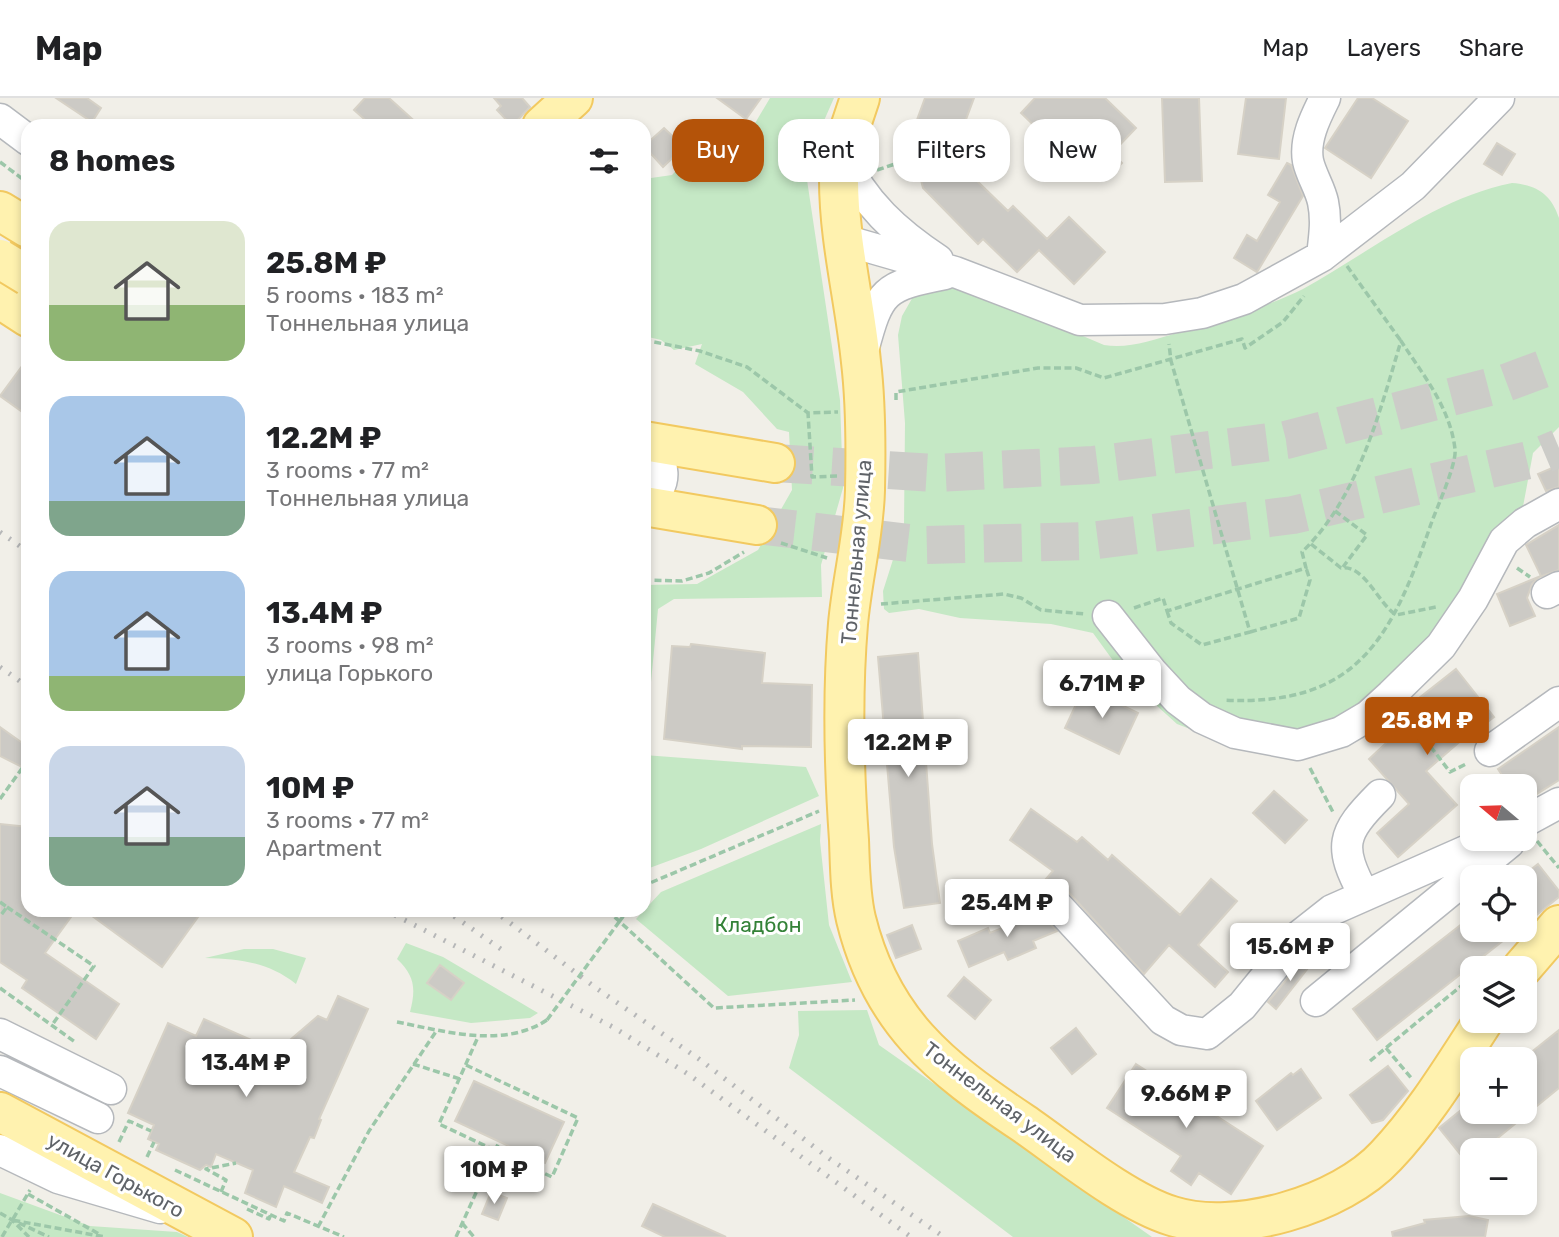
<!DOCTYPE html>
<html lang="en">
<head>
<meta charset="utf-8">
<style>
	body { margin:0; font-family:Rubik,sans-serif; background:#f2f2f2; color:#202124; height:100vh; display:flex; flex-direction:column; font-size:26px; white-space:nowrap }
	* { box-sizing:border-box; margin:0 }
	p { font-size:23px; color:#757577 }
	.icon { flex:none; width:38px; height:38px; fill:none; stroke:currentColor; stroke-width:2; stroke-linecap:round; stroke-linejoin:round }
	.map { position:relative; flex:1; overflow:hidden }
	.panel { position:absolute; left:21px; top:21px; width:630px; height:798px; display:flex; flex-direction:column; background:#fff; border-radius:21px; box-shadow:0 4px 10px #0003 }
	.panel>* { flex:none }
	.banner { position:absolute; left:672px; top:21px; width:665px; height:63px; display:flex; gap:14px }
	.needle { width:46px; rotate:289deg }
	.fabs { position:absolute; left:1460px; top:676px; display:grid; gap:14px }
	.fabs a { display:grid; place-items:center; width:77px; height:77px; border-radius:14px; background:#fff; box-shadow:0 4px 10px #0003; font-size:35px }
	.price { position:absolute; translate:-50% -60px; padding:0 16px; border-radius:7px; background:#fff; color:#222; font-size:23px; line-height:46px; filter:drop-shadow(0 2px 4px #0008) }
	.price::after { content:''; position:absolute; left:50%; top:42px; width:21px; height:16px; margin-left:-10px; background:inherit; clip-path:polygon(0 0,100% 0,50% 100%) }
	.price.active { background:#b45309; color:#fff }
	ul { padding:0; list-style:none }
	li { display:flex; align-items:center; gap:21px; height:175px; padding:0 28px }
	li span { display:grid; place-items:center; flex:none; width:196px; height:140px; border-radius:21px; color:#555 }
	li>.icon { margin-inline-start:auto }
	span .icon { width:84px; height:84px; fill:#fffc; stroke-width:1 }
	li b { font-size:30px }
	h2 { display:flex; justify-content:space-between; align-items:center; height:84px; padding:0 28px; font-size:30px }
	.chip { padding:0 24px; border-radius:21px; background:#fff; box-shadow:0 4px 10px #0003; font-size:24px; line-height:63px }
	.chip.active { background:#b45309; color:#fff }
	header { display:flex; align-items:center; gap:42px; box-sizing:border-box; height:98px; padding:0 35px; background:#fff; border-bottom:2px solid #e0e0e0 }
	header strong { font-size:33px }
	nav { display:flex; gap:38px; margin-inline-start:auto; font-size:24px }
	.map>svg:first-child { display:block }
	.green { fill:#c5e8c5 }
	.building { fill:#cccac5; stroke:#d6d1c6; stroke-width:2 }
	.lines { fill:none; stroke-linecap:round; stroke-linejoin:round }
	.major-tunnel { stroke:#ccccc8; stroke-width:38; stroke-dasharray:38 19; stroke-linecap:butt }
	.minor-casing { stroke:#b5b8bc; stroke-width:33 }
	.major-casing { stroke:#f2c960; stroke-width:42 }
	.path { stroke:#9cc7a9; stroke-width:3.5; stroke-dasharray:7 3.5; stroke-linecap:butt }
	.minor { stroke:#fff; stroke-width:30 }
	.major { stroke:#fff2af; stroke-width:38 }
	.rail { stroke:#b6b7b8; stroke-width:5; stroke-dasharray:2 9; stroke-linecap:butt }
	.major-bridge-casing { stroke:#f2c960; stroke-width:42; stroke-linecap:butt }
	.path-bridge { stroke:#9cc7a9; stroke-width:3.5; stroke-dasharray:7 3.5; stroke-linecap:butt }
	.major-bridge { stroke:#fff2af; stroke-width:38 }
	.labels { text-anchor:middle; dominant-baseline:central; stroke-width:6; stroke-linejoin:round; paint-order:stroke }
	.street-label { font-size:21px; fill:#5f6368; stroke:#fff }
	.park-label { font-size:21px; fill:#348238; stroke:#fff }
</style>
</head>
<body>
<header>
<strong>Map</strong>
<nav><a>Map</a><a>Layers</a><a>Share</a></nav>
</header>
<div class="map">
<svg width="1559" height="1139" viewBox="0 0 1559 1139">
	<rect width="100%" height="100%" fill="#f1efe8"/>
	<path class="green" d="M770,0H834L815,43L807,82L840,302L843,390L821,467L822,499L674,501L658,511L644,657L806,669L819,698L701,751L644,772V487L697,486L758,452L792,392L789,334L777,331L743,294L695,266L702,246L674,252L661,242L644,238V81L672,77L724,22L751,32Z
		M1512,85C1537,87 1551,96 1559,120V329L1533,355L1522,414L1444,559L1283,656L1245,652L1177,626L1125,579L1093,535L1051,526L960,520L919,511L889,515L884,511L883,493L904,427L905,325L898,237L902,218L918,190L961,186L1104,247C1129,251 1152,242 1177,235C1211,226 1272,207 1303,191C1370,154 1436,100 1512,85Z
		M821,726L820,743L829,827L852,884L728,898L636,821L661,794Z
		M406,845L443,859L538,915L530,920L471,925L410,914C416,891 415,878 397,861Z
		M244,851H273L306,860L296,886C268,864 240,861 205,860Z
		M867,912L879,947L1152,1139H1013L789,970L799,937L798,913Z
		M0,1095L90,1128L177,1134L188,1139H0Z"/>
	<path class="building" d="M56,0H87L101,10L92,24Z
		M365,0H389L420,28H372L354,12Z
		M494,0H522L530,9L512,28L497,12L501,8Z
		M717,0H761L746,21Z
		M925,0H974L961,35L974,80L1008,113L1013,108L1047,141L1069,119L1105,154L1074,186L1039,152L1017,174L983,141L978,146L923,90L914,54L920,34L914,30Z
		M1035,0H1105L1136,30L1112,55L1122,65L1105,82L1052,40L1049,42L1021,15Z
		M1162,0H1199L1202,83L1165,84Z
		M1246,0H1286L1279,61L1238,56Z
		M1358,0H1372L1408,23L1371,80L1325,50Z
		M664,30L684,49L663,69L644,48Z
		M1497,45L1515,56L1502,77L1484,66Z
		M1287,65L1291,67L1303,98L1257,174L1234,160L1247,137L1257,143L1280,104L1268,97Z
		M28,260V318L0,298Z
		M1559,367V389L1546,393L1538,376Z
		M1559,427V472L1539,479L1532,486L1527,500L1535,518L1510,528L1497,496L1541,478L1526,447Z
		M691,546L765,555L762,585L812,587L811,649L742,648V651L664,641L672,548L690,549Z
		M918,555L932,746L940,805L904,810L894,749L878,559Z
		M1456,571L1494,619L1473,635L1472,633L1426,673L1457,707L1398,759L1377,735L1409,706L1369,661L1416,617L1409,608Z
		M1084,589L1138,615L1119,656L1065,630Z
		M0,629L28,649V672L0,658Z
		M1559,629V682L1524,704V688H1509L1498,671Z
		M1274,693L1307,722L1285,745L1253,715Z
		M1031,711L1077,744L1082,739L1108,762L1112,757L1180,817L1211,781L1237,803L1198,847L1228,874L1215,889L1169,847L1144,876L1063,788L1045,782L1053,773L1010,742Z
		M0,726L28,729V812H76L45,855L119,906L96,941L22,890L27,882L0,864Z
		M1538,766L1559,793V799L1524,827V777Z
		M1035,808L1057,833L1033,843L1036,850L1008,862L1004,854L969,869L958,843L988,830L990,835L1024,821L1021,814Z
		M84,812H203L162,869Z
		M1472,818V831H1518L1377,942L1353,911Z
		M912,827L921,851L896,860L887,837Z
		M1305,859L1312,865L1276,911L1268,904Z
		M440,867L464,885L451,902L427,885Z
		M964,879L991,902L975,921L948,898Z
		M338,898L368,911L319,1021L321,1022L314,1040L310,1039L294,1074L329,1089L322,1105L284,1088L276,1109L245,1095L253,1072L216,1056L211,1069L206,1067L200,1072L156,1052L159,1046L148,1041L154,1027L128,1015L168,925L196,938L204,921L260,946L241,988L293,969L283,948L318,918L327,922Z
		M1076,930L1096,956L1072,976L1051,950Z
		M1559,932V990L1483,1052H1472V1071L1439,1030L1472,1003V1013H1524V960Z
		M1136,966L1263,1048L1231,1096L1199,1075L1191,1087L1171,1073L1181,1058L1107,1010Z
		M1388,968L1408,993L1383,1022L1372,1025L1350,997Z
		M1301,971L1321,1000L1277,1032L1256,1003L1291,975L1293,977Z
		M474,983L564,1024L545,1065L455,1023Z
		M491,1094L507,1100L498,1122L482,1116Z
		M653,1106L726,1139H665L642,1128Z
		M1469,1118L1488,1122L1485,1139H1393L1392,1134L1425,1125L1424,1122Z"/>
	<g class="lines">
		<path class="major-tunnel" d="M775,365L934,375L1093,367L1286,342L1505,285L1559,265
			M757,427L926,447L1090,443L1293,417L1533,361L1559,350"/>
		<g class="minor-casing">
			<path id="minor" d="M0,21L28,42
				M842,58C863,105 897,135 938,162
				M844,142L955,174L1080,222L1165,221L1202,215L1244,201L1322,158L1413,88L1499,0
				M1322,158C1324,140 1327,123 1323,104C1320,90 1311,77 1308,63C1304,41 1316,18 1325,0
				M863,253C879,192 884,188 945,176
				M644,344C666,361 671,389 644,404
				M1547,495L1559,489
				M1108,518L1152,574L1178,602L1202,620L1235,635L1298,647L1341,634L1368,618L1391,597L1441,548L1473,501L1504,443L1525,425L1559,406
				M1490,653L1559,604
				M1524,724L1559,705
				M1364,797C1338,748 1341,736 1380,697
				M1050,800L1163,922L1181,932L1207,936L1242,908L1299,838L1332,812L1495,740
				M1316,903L1509,745
				M0,936L111,991
				M0,973L98,1020
				M0,1052L58,1080L160,1110"/>
		</g>
		<g class="major-casing">
			<path id="major" d="M860,0L844,48L839,82C839,143 855,203 861,264C866,306 866,349 865,392C864,437 852,481 848,526C842,597 844,671 849,742C850,768 850,796 856,821C881,923 939,969 1023,1025C1065,1054 1124,1103 1172,1118C1235,1138 1341,1107 1386,1058C1424,1018 1454,968 1484,922
				M542,28L573,0
				M0,113L28,130
				M0,201L28,219
				M644,343L775,365
				M644,408L757,427
				M1522,870L1559,827
				M0,1014L233,1139"/>
		</g>
		<path class="path" d="M0,64L28,85
			M877,72L910,61
			M1347,168L1401,243
			M644,242L700,253L747,269L808,315
			M896,302V294L1038,270H1076L1104,280L1242,241L1245,250L1283,224L1304,198
			M837,378L812,379L808,315L838,314
			M1335,413L1367,437L1343,469
			M781,445L827,460
			M1311,446L1341,470C1364,466 1378,505 1396,517L1436,509
			M1517,470L1530,479
			M644,482L682,483L709,475L744,454
			M881,506L1004,496L1021,500L1041,512L1085,516
			M1134,510L1163,500L1167,513L1306,470L1302,454C1358,400 1379,316 1401,243C1423,277 1450,309 1455,351C1457,366 1437,409 1431,426C1392,539 1358,609 1224,602
			M1167,513L1171,525L1202,547L1250,534L1171,263L1169,246
			M1250,534L1299,520L1310,482L1306,470
			M1405,615L1450,674L1468,665
			M1310,670L1334,716
			M0,701L23,669
			M1537,743L1559,770
			M644,792L650,785L819,713
			M0,804L7,809L1,817
			M7,809L94,868L52,927
			M607,812L714,910L855,902
			M619,824L628,812
			M1483,870L1493,861
			M0,890L75,944
			M397,924C444,933 503,951 547,922
			M1386,950L1412,981
			M1370,963L1472,879
			M413,966L460,981
			M466,967L578,1020L552,1079L439,1026L478,939
			M119,1044L129,1023L151,1033
			M147,1059L154,1044
			M175,1072L284,1123L287,1115L344,1139
			M221,1094L226,1082L206,1071L236,1065
			M28,1096L99,1136
			M247,1111L269,1121L271,1116
			M0,1115L12,1122L29,1139
			M13,1121L30,1092
			M19,1125L49,1139
			M462,1125L474,1139
			M318,1129L369,1033L437,932
			M2,1139L12,1122L105,1139
			M456,1139L499,1044"/>
		<use href="#minor" class="minor"/>
		<use href="#major" class="major"/>
		<path class="rail" d="M0,434L28,454
			M0,569L28,589
			M385,812L613,929L688,976L911,1139
			M445,812L508,856
			M493,812L596,890L699,961L830,1061L944,1139"/>
		<g class="major-bridge-casing">
			<path id="major-bridge" d="M0,161L28,178"/>
		</g>
		<path class="path-bridge" d="M547,922L619,824"/>
		<use href="#major-bridge" class="major-bridge"/>
	</g>
	<g class="labels">
		<g class="street-label">
			<text transform="translate(856 454) rotate(-85)">Тоннельная улица</text>
			<text transform="translate(1000 1004) rotate(37)">Тоннельная улица</text>
			<text transform="translate(116 1077) rotate(29)">улица Горького</text>
		</g>
		<g class="park-label">
			<text x="758" y="826">Кладбон</text>
		</g>
	</g>
</svg>
<div class="fabs">
<a><svg class="needle" viewBox="-14 -14 28 28"><path d="M0-13l5 13h-10z" fill="#e53935"/><path d="M0 13l5-13h-10z" fill="#757577"/></svg></a>
<a><svg class="icon" aria-label="locate" viewBox="0 0 24 24"><circle cx="12" cy="12" r="6"/><path d="M12 2v4M12 18v4M2 12h4M18 12h4"/></svg></a>
<a><svg class="icon" aria-label="layers" viewBox="0 0 24 24"><path d="M12 4l9 5-9 5-9-5zM3 14l9 5 9-5"/></svg></a>
<a>+</a>
<a>−</a>
</div>
<b class="price" style="left:1102px;top:622px">6.71M ₽</b>
<b class="price active" style="left:1427px;top:659px">25.8M ₽</b>
<b class="price" style="left:908px;top:681px">12.2M ₽</b>
<b class="price" style="left:1007px;top:841px">25.4M ₽</b>
<b class="price" style="left:1290px;top:885px">15.6M ₽</b>
<b class="price" style="left:246px;top:1001px">13.4M ₽</b>
<b class="price" style="left:1186px;top:1032px">9.66M ₽</b>
<b class="price" style="left:494px;top:1108px">10M ₽</b>
<div class="banner">
<a class="chip active">Buy</a>
<a class="chip">Rent</a>
<a class="chip">Filters</a>
<a class="chip">New</a>
</div>
<section class="panel">
<h2>8 homes<svg class="icon" aria-label="filters" viewBox="0 0 24 24"><path d="M4 7h16M4 17h16"/><circle cx="9" cy="7" r="2"/><circle cx="15" cy="17" r="2"/></svg></h2>
<ul>
<li><span style="background:linear-gradient(#dfe7d0 60%,#8fb573 0)"><svg class="icon" aria-label="home" viewBox="0 0 24 24"><path d="M3 11l9-7 9 7M6 9v11h12V9"/></svg></span><div><b>25.8M ₽</b><p>5 rooms · 183 m²</p><p>Тоннельная улица</p></div></li>
<li><span style="background:linear-gradient(#a9c7e8 75%,#7fa58c 0)"><svg class="icon" aria-label="home" viewBox="0 0 24 24"><path d="M3 11l9-7 9 7M6 9v11h12V9"/></svg></span><div><b>12.2M ₽</b><p>3 rooms · 77 m²</p><p>Тоннельная улица</p></div></li>
<li><span style="background:linear-gradient(#a9c7e8 75%,#8fb573 0)"><svg class="icon" aria-label="home" viewBox="0 0 24 24"><path d="M3 11l9-7 9 7M6 9v11h12V9"/></svg></span><div><b>13.4M ₽</b><p>3 rooms · 98 m²</p><p>улица Горького</p></div></li>
<li><span style="background:linear-gradient(#c9d6e8 65%,#7fa58c 0)"><svg class="icon" aria-label="home" viewBox="0 0 24 24"><path d="M3 11l9-7 9 7M6 9v11h12V9"/></svg></span><div><b>10M ₽</b><p>3 rooms · 77 m²</p><p>Apartment</p></div></li>
</ul>
</section>
</div>
</body>
</html>
